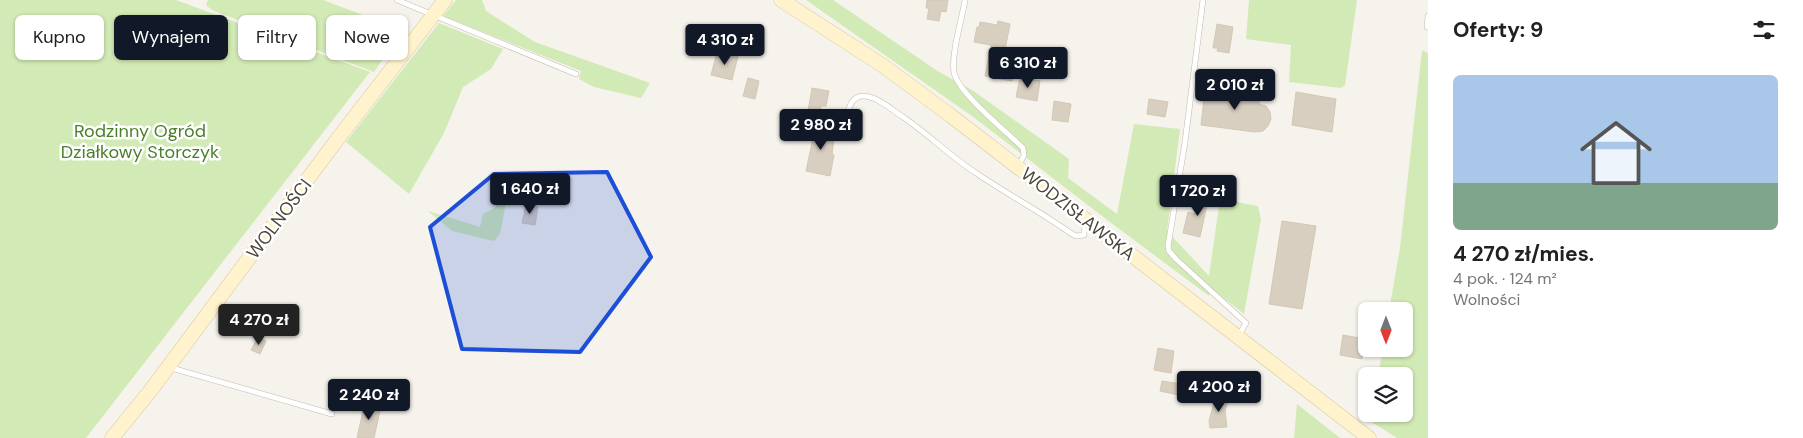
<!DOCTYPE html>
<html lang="pl">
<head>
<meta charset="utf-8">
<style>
	body { margin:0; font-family:"DM Sans",sans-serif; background:#f2f2f2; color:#202124; height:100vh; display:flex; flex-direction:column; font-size:19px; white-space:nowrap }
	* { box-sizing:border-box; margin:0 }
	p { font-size:16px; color:#757577 }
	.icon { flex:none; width:28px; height:28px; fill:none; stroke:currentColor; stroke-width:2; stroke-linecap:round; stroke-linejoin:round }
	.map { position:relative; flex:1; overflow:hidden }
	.drawer { display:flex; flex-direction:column; background:#fff; width:375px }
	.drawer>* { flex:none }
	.guide { position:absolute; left:15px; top:15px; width:475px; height:45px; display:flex; gap:10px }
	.needle { width:32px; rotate:180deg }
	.fabs { position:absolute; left:1358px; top:302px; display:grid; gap:10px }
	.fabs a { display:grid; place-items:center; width:55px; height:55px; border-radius:8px; background:#fff; box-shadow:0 1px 4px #0004; font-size:25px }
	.price { position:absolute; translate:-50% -42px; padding:0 11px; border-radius:5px; background:#111827; color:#fff; font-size:16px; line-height:32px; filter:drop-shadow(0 1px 2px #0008) }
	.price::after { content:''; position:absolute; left:50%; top:30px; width:15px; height:11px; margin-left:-8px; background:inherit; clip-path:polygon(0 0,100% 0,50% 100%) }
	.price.selected { background:#222; color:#fff }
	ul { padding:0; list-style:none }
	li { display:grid; align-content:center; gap:10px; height:265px; padding:0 25px }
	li+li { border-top:1px solid #e0e0e0 }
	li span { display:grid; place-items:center; height:155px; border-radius:8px; color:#555 }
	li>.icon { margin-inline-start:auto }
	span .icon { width:90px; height:90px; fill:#fffc; stroke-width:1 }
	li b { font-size:21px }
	h2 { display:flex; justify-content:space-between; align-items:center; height:60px; padding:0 25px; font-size:21px }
	.tag { padding:0 18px; border-radius:8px; background:#fff; box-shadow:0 1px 4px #0004; font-size:18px; line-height:45px }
	.tag.selected { background:#111827; color:#fff }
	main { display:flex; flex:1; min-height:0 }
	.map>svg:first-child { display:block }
	.green { fill:#d2eab5 }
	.building { fill:#d8cfc1; stroke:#d3c7b4 }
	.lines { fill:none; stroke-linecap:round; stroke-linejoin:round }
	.service-casing { stroke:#c2bbae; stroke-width:6 }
	.secondary-casing { stroke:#d6c79b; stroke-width:15 }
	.service { stroke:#fff; stroke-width:5 }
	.secondary { stroke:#fff3cd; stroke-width:14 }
	.marked { fill:#1d4ed8; fill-opacity:0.2; stroke:#1d4ed8; stroke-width:4; stroke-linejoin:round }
	.labels { text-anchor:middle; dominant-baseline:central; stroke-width:5; stroke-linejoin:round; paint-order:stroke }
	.park-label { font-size:18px; fill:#4a7f2a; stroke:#fff }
	.street-label { font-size:18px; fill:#4b4439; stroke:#fff }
</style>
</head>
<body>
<main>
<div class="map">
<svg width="1428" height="438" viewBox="0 0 1428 438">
	<rect width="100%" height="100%" fill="#f6f3ec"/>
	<path class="green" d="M0,0H176L370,72L86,438H0Z
		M208,0H323L403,30L374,72L212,10L206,5Z
		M456,0H482L486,11L535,42L650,83L641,98L594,87L579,79L581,71L443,16Z
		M806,0H833L939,72L972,90L1069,159L1068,178L1117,214L1134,124L1180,129L1167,231L1209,276L1220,199L1258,206L1261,219L1244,314L1211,288L1209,296L1106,219L972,116Z
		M1249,0H1357L1345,85L1341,88L1289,82L1291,45L1246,39Z
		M439,23L503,49L491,69L463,87L444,133L409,194L346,142Z
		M1422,50L1428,53V438H1397L1362,416L1366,408V414H1404V376H1378L1383,349H1404V311H1389L1400,248Z
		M511,175L500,234L494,241L452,231L428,211L480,227L483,214L496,207Z
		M1297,404L1340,438H1294Z"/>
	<path class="building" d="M927,0H948L946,12L941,11L939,21L927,19L929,8H926Z
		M998,21L1010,24L1004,55H1006L1004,66L1014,68L1012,81L985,76L991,45L974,42L977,27H979L980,22L997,25Z
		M1217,24L1233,27L1229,53L1217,51L1218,48H1213Z
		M720,51L738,56L732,80L711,75L716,56H719Z
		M1020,77L1040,81L1037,101L1016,97Z
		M748,78L759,81L755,99L743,96Z
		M812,88L829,91L826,106H821L820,112L808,111Z
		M1205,90L1247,95V91L1260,92L1259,104L1266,106L1270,112L1271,119L1268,126L1263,131L1255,132L1201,125Z
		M1296,92L1336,99L1332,132L1292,125Z
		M1149,99L1168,102L1165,117L1147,114Z
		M1054,101L1071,104L1068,122L1052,120Z
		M812,126L835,130L832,154L834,155L830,176L806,171L813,138H810Z
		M1199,194L1213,197L1211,206L1207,205L1200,237L1183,233L1188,212L1195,214Z
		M526,205L538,207L535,225L522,223Z
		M1282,221L1316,226L1302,309L1269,304Z
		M1343,335L1365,339L1362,359L1340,355Z
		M258,337L266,341L260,354L251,350Z
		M1158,348L1174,351L1171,373L1154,370Z
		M1162,381L1181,384L1179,395L1160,391Z
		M1216,395L1229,398L1225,411L1227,427L1210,428L1209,421Z
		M365,402L381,406L374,438H357Z"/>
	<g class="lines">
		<g class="service-casing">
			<path id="service" d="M397,0L576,74
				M965,0C962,19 951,54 954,72C957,92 1007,132 1023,148L1024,155L1018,167
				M1203,0L1185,142L1168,246L1169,251L1176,259L1246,323L1238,337
				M1427,27L1428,16
				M845,121C848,112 850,96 863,96C877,96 892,110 903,117C928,134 950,156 976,173C1007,194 1041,212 1072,234L1076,236L1084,235V230L1091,226
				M168,367L332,414"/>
		</g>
		<g class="secondary-casing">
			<path id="secondary" d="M781,0L882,65L950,115L1369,438
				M112,438L151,390L336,141L445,0"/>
		</g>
		<use href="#service" class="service"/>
		<use href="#secondary" class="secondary"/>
	</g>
	<path class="marked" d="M607,172L651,257L580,352L462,349L430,227L494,174Z"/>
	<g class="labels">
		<g class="park-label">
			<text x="140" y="131">Rodzinny Ogród<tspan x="140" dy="21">Działkowy Storczyk</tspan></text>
		</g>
		<g class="street-label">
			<text transform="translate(1078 214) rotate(38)">WODZISŁAWSKA</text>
			<text transform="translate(279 219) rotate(-53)">WOLNOŚCI</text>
		</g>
	</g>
</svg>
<div class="fabs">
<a><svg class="needle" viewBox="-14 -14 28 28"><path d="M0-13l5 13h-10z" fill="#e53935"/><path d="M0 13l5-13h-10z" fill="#757577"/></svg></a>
<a><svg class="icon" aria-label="layers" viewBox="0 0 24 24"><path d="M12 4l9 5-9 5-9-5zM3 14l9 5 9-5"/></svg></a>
</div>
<b class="price" style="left:725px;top:66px">4 310 zł</b>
<b class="price" style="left:1028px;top:89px">6 310 zł</b>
<b class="price" style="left:1235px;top:111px">2 010 zł</b>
<b class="price" style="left:821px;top:151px">2 980 zł</b>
<b class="price" style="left:530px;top:215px">1 640 zł</b>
<b class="price" style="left:1198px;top:217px">1 720 zł</b>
<b class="price selected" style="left:259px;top:346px">4 270 zł</b>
<b class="price" style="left:1219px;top:413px">4 200 zł</b>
<b class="price" style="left:369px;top:421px">2 240 zł</b>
<div class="guide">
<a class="tag">Kupno</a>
<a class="tag selected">Wynajem</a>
<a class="tag">Filtry</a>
<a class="tag">Nowe</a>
</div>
</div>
<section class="drawer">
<h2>Oferty: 9<svg class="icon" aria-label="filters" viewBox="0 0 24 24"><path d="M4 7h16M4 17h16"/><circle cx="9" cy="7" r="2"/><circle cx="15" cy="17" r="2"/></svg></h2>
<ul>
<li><span style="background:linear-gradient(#a9c7e8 70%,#7fa58c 0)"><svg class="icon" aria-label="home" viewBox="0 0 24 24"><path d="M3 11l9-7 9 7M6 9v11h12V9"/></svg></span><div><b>4 270 zł/mies.</b><p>4 pok. · 124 m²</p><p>Wolności</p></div></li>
</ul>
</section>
</main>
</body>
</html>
